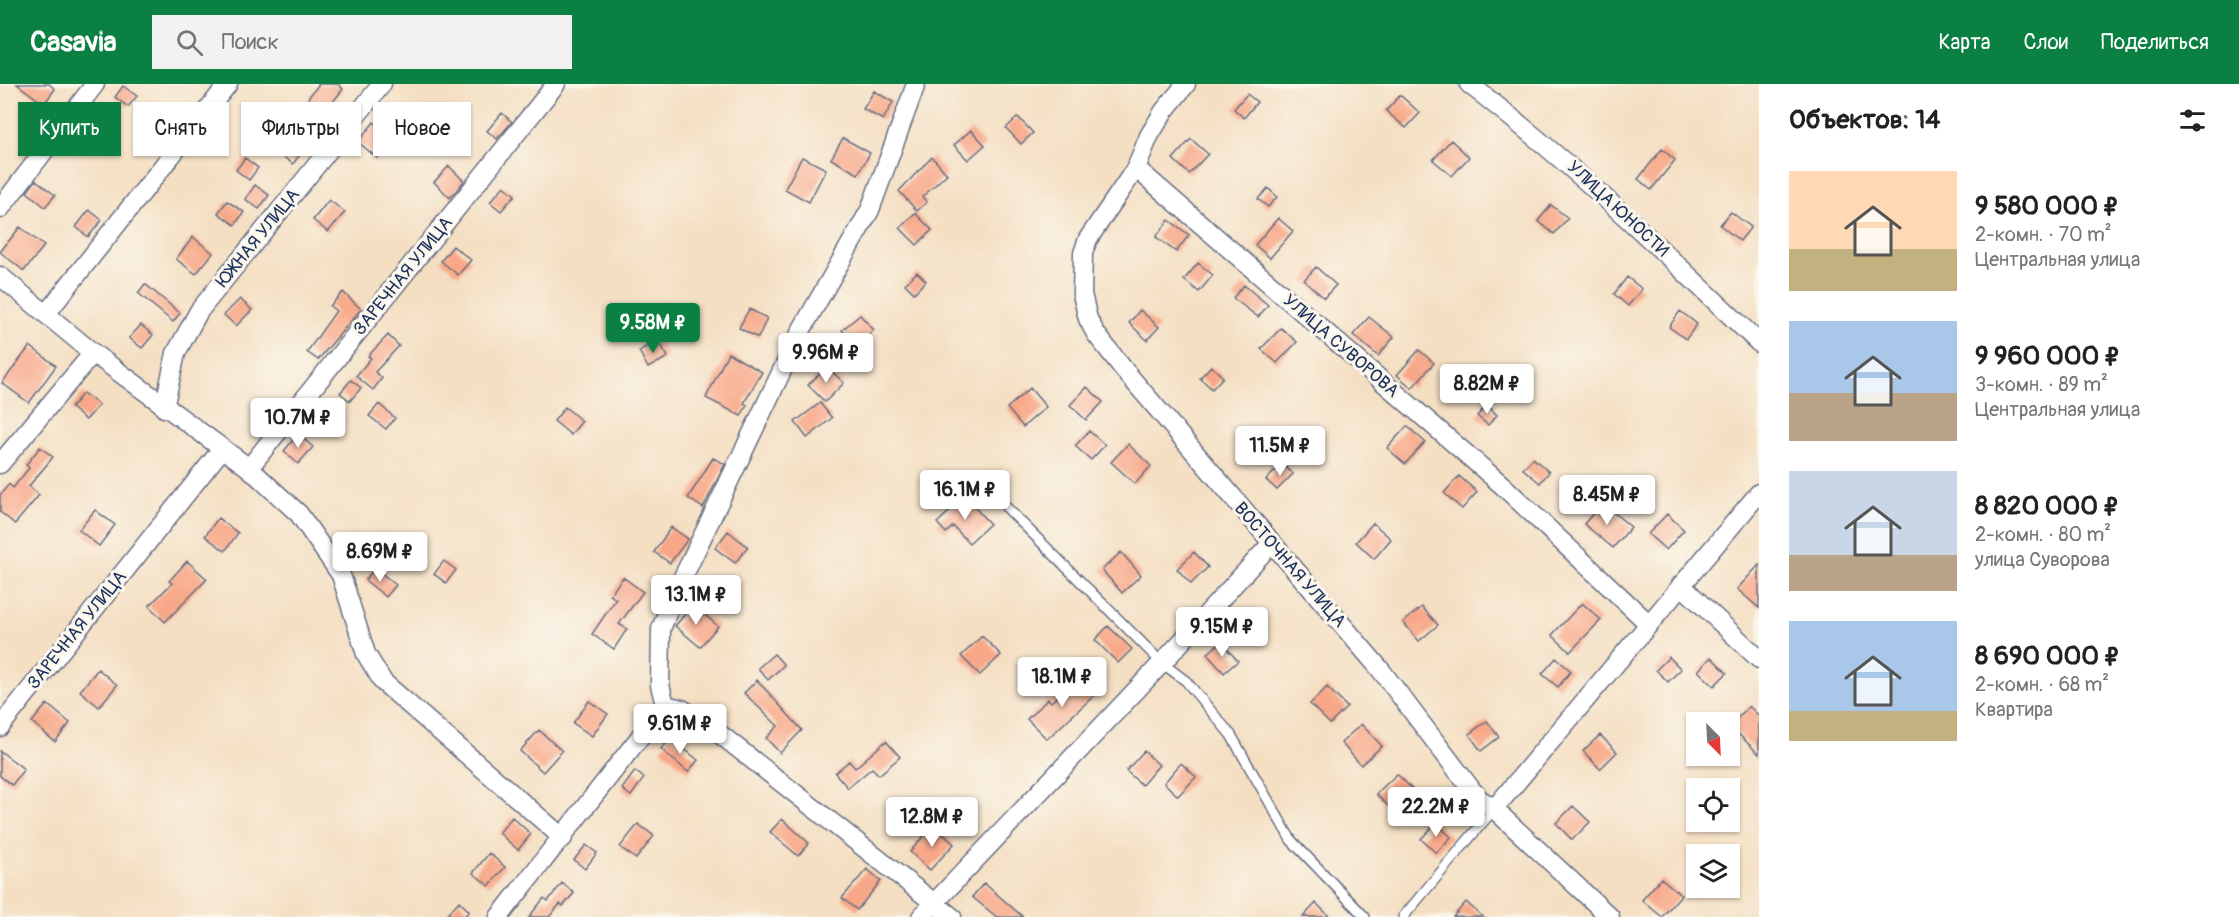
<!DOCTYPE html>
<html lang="ru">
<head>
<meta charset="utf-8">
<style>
	body { margin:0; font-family:Pangolin,sans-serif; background:#f2f2f2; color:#222; height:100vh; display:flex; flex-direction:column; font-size:22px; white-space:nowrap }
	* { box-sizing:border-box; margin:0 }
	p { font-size:20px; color:#767676 }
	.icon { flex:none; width:33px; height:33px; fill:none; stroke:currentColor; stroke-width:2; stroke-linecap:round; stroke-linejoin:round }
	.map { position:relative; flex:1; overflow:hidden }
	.details { display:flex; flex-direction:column; background:#fff; width:480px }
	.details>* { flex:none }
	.banner { position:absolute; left:18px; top:18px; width:570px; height:54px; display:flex; gap:12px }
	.needle { width:39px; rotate:156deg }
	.buttons { position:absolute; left:1686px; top:628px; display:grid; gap:12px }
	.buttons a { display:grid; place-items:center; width:54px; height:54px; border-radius:0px; background:#fff; box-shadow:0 2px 4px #0004; font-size:30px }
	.price { position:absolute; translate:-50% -51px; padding:0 14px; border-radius:6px; background:#fff; color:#222; font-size:20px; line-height:39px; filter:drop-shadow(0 2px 3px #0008) }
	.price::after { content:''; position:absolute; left:50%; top:36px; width:18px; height:14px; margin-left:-9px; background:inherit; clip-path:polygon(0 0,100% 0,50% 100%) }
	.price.selected { background:#0b8043; color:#fff }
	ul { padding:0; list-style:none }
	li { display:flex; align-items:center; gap:18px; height:150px; padding:0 30px }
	li span { display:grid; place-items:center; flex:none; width:168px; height:120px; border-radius:0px; color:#555 }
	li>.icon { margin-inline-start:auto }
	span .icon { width:72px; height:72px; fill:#fffc; stroke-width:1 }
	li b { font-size:26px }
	h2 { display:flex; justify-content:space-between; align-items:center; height:72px; padding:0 30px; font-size:26px }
	.pill { padding:0 21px; border-radius:0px; background:#fff; box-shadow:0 2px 4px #0004; font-size:21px; line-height:54px }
	.pill.selected { background:#0b8043; color:#fff }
	header { display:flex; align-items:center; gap:36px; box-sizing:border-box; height:84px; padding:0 30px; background:#0b8043; color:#fff }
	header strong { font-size:28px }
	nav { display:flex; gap:33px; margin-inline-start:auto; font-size:21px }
	.search { width:420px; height:54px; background:#f2f2f2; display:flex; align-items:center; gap:15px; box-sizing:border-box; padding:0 21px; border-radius:0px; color:#767676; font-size:22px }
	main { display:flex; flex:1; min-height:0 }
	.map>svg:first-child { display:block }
	.building { fill:#f8a788 }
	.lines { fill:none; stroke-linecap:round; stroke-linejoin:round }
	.service-casing { stroke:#676d81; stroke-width:12 }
	.minor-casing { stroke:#676d81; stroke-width:21 }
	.service { stroke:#fff; stroke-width:9 }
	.minor { stroke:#fff; stroke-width:18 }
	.labels { text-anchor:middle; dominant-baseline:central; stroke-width:6; stroke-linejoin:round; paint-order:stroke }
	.street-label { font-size:18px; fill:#1b2f5e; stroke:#fbf7ec }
</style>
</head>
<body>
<header>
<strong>Casavia</strong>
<div class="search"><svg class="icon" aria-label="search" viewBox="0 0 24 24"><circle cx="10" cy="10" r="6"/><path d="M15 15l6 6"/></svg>Поиск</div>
<nav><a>Карта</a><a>Слои</a><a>Поделиться</a></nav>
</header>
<main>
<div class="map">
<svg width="1759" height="833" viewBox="0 0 1759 833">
	<rect width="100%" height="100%" fill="#fbf7ec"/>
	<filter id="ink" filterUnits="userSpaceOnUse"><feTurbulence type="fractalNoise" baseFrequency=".0167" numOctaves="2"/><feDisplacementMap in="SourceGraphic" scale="12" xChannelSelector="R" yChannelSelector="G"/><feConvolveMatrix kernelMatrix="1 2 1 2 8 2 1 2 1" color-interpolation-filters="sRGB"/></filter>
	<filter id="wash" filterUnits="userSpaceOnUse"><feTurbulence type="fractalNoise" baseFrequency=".008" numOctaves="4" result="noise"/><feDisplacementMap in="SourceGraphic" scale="24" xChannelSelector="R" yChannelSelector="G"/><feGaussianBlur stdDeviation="1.35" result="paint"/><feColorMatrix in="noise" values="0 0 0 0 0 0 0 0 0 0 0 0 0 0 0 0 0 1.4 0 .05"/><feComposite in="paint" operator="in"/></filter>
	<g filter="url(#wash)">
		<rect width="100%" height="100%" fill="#f4dfc3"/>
		<g id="blocks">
			<path class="building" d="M17,0H49L55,5L44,20Z
				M319,0H338L343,5L325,28L308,14Z
				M123,2L137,12L128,23L115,13Z
				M874,7L893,18L883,36L863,25Z
				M1247,10L1257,18L1244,34L1234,25Z
				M1400,11L1420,29L1406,44L1386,27Z
				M318,27L331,38L321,50L308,39Z
				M502,29L512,38L497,55L487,47Z
				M1018,33L1033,49L1021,60L1006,44Z
				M374,38L394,54L377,74L358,58Z
				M971,46L985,61L968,76L954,61Z
				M843,54L870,69L858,90L831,75Z
				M1191,55L1208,70L1189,90L1173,75Z
				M287,56L302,68L293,80L277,68Z
				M1451,56L1469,73L1452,92L1433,76Z
				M1662,65L1675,76L1651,106L1638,95Z
				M802,73L826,85L809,118L785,105Z
				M932,73L947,90L922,113L927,118L917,127L899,107Z
				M245,74L258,84L249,96L236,86Z
				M449,82L464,97L450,114L434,98Z
				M36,96L55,111L45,123L27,108Z
				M255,101L269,111L259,125L245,115Z
				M504,102L515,111L501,127L490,118Z
				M1268,104L1277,113L1268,123L1258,115Z
				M329,116L345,128L328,148L313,136Z
				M227,117L244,128L235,141L218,129Z
				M1551,121L1568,134L1554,150L1538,137Z
				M89,126L102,136L88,153L76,143Z
				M1731,128L1751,143L1740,157L1720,141Z
				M915,129L932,146L917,161L900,144Z
				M1278,134L1293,147L1270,174L1255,161Z
				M1169,136L1189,151L1176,168L1156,153Z
				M20,143L44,162L24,187L0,168Z
				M193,153L213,169L196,190L176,175Z
				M453,162L471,176L458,191L441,177Z
				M1198,179L1213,191L1199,208L1184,196Z
				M1316,183L1336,201L1324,214L1304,196Z
				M917,188L926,197L914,209L905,200Z
				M1627,193L1642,205L1628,222L1614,210Z
				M145,200L180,229L173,238L138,209Z
				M1244,201L1268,221L1258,233L1233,214Z
				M343,208L361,225L318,276L307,268L336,227L330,222Z
				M240,215L252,226L236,242L224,231Z
				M749,225L767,234L758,254L739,244Z
				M1140,226L1159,243L1147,256L1129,239Z
				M1680,227L1697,240L1686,255L1669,243Z
				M860,231L874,246L856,262L842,246Z
				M1369,233L1394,253L1378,272L1353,251Z
				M141,241L153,251L142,264L129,254Z
				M1281,244L1297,258L1277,279L1261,265Z
				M388,251L399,262L375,288L382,294L373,306L356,292L371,274L368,272Z
				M658,256L668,273L648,284L639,267Z
				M30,262L56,282L29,319L2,299Z
				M1419,266L1434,279L1412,304L1397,291Z
				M728,269L762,288L744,319L747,321L741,332L706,314Z
				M1211,282L1223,293L1212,305L1200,294Z
				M827,283L844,299L825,318L808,301Z
				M351,296L361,304L350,317L340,309Z
				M1087,303L1103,318L1086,336L1070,321Z
				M1030,304L1046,323L1023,343L1007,324Z
				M83,309L99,321L86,336L71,324Z
				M820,319L832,334L807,354L795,338Z
				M379,320L395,334L386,345L369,332Z
				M1487,321L1497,331L1488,341L1477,332Z
				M565,323L582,337L571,351L554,337Z
				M265,325L273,333L262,344L254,336Z
				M1407,342L1425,358L1405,380L1387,364Z
				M1089,347L1105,361L1091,376L1075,362Z
				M298,350L313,363L298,380L284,367Z
				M1128,360L1151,382L1135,400L1111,378Z
				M40,363L53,373L29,402L39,411L15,440L0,428V411L9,400L13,404L29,384L26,381Z
				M713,374L725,380L703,424L688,414Z
				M1533,374L1549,388L1540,399L1523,385Z
				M1282,380L1293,390L1277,406L1266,396Z
				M1459,392L1477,408L1462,425L1444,409Z
				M965,413L990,440L969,459L953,442L946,449L937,439Z
				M1602,419L1631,443L1613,464L1584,440Z
				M95,426L115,441L99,462L79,446Z
				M1667,430L1684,446L1666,466L1648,450Z
				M218,434L238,449L225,467L205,452Z
				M1373,439L1391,455L1374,475L1356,458Z
				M671,443L688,455L670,479L654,468Z
				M728,447L748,463L735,479L715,464Z
				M1121,468L1141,491L1122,509L1102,486Z
				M1194,468L1208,483L1191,500L1177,485Z
				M187,477L207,495L165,538L149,522L172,499L169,497Z
				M444,477L456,486L446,499L434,490Z
				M1759,481V524L1737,505Z
				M375,484L396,501L386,513L365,496Z
				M623,493L643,508L619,540L627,545L614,565L592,550L616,515L610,511Z
				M1582,519L1601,536L1570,568L1552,551Z
				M693,521L718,542L700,563L675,542Z
				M1422,523L1438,541L1419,557L1403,538Z
				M1220,532L1229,540L1215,556L1206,548Z
				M1108,542L1132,565L1118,579L1095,556Z
				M982,552L1001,571L980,591L961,572Z
				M1221,558L1238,577L1224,589L1207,570Z
				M774,570L784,581L768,596L758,584Z
				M1669,573L1681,585L1668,598L1656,586Z
				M1711,573L1727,589L1714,602L1698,587Z
				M1556,574L1571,587L1558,603L1542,590Z
				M98,585L117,601L99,623L80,607Z
				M1080,592L1097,609L1047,655L1027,635L1048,615L1051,618Z
				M757,596L802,646L780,669L766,654L778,642L744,609Z
				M1327,603L1347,623L1330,640L1310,620Z
				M589,617L608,630L592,652L573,639Z
				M47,620L70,639L55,658L32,638Z
				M1749,622L1759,632V670L1730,642Z
				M1487,637L1499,653L1481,667L1469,650Z
				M1361,640L1382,662L1361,681L1341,659Z
				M539,646L562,667L543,688L520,667Z
				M1600,651L1617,668L1600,685L1583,667Z
				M671,654L698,676L688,688L661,665Z
				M886,657L900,673L879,691L872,684L848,704L835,689L849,677L855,684Z
				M0,667L24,685L12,701L0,692Z
				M1144,667L1159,681L1142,701L1126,687Z
				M1181,679L1196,693L1178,712L1164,699Z
				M635,687L644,694L631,712L622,705Z
				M1397,690L1418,711L1397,731L1376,710Z
				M1573,722L1590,738L1572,756L1556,739Z
				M512,733L531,750L518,766L499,749Z
				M782,735L809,759L798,772L770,748Z
				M1436,739L1451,753L1436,769L1421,755Z
				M638,740L654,752L636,775L620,763Z
				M933,741L954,760L930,786L910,768Z
				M586,761L597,769L585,785L574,776Z
				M489,769L505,783L489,802L473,789Z
				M867,785L881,797L857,826L842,814Z
				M1661,794L1681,811L1662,833L1642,816Z
				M562,799L574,809L563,822L560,820L549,833H529L544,814L548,817Z
				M984,799L1023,833H997L972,813Z
				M459,817L469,827L464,833H445Z
				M1466,818L1483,833H1453Z
				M1316,819L1330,833H1303Z"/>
		</g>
	</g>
	<g filter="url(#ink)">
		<use href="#blocks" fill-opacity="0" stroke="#676d81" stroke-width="1.5"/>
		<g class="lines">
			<g class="service-casing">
				<path id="service" d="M1005,422L1162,579L1186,597L1231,651L1291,756L1365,833
					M1403,833L1494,725"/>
			</g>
			<g class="minor-casing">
				<path id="minor" d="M1186,0L1164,27L1149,52L1136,84L1088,155L1083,169L1082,210L1088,235L1096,250L1125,287L1380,585L1478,714L1494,725L1610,833
					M1469,0C1573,80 1664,168 1759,259
					M1136,84L1502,401L1649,540
					M0,125L95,0
					M0,192L93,269L249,384L299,430L341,491L366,570L383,598L563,754
					M46,230L228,0
					M164,324L176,269L199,227L382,0
					M0,380L93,269
					M249,384L556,0
					M1681,501L1759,575
					M665,621L682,625L707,640L952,833
					M0,643L222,365
					M1494,725L1759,409
					M499,833L665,621L660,601L661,545L673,514L802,245L870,126L916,0
					M921,833L1162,579L1271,460"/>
			</g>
			<use href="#service" class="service"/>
			<use href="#minor" class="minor"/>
		</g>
	</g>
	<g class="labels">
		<g class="street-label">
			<text transform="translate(1618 125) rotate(43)">УЛИЦА ЮНОСТИ</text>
			<text transform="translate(258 154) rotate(-51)">ЮЖНАЯ УЛИЦА</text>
			<text transform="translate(403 192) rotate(-51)">ЗАРЕЧНАЯ УЛИЦА</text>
			<text transform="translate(1341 262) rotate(41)">УЛИЦА СУВОРОВА</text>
			<text transform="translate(1290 481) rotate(49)">ВОСТОЧНАЯ УЛИЦА</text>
			<text transform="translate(77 546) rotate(-51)">ЗАРЕЧНАЯ УЛИЦА</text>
		</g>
	</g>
</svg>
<div class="buttons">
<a><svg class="needle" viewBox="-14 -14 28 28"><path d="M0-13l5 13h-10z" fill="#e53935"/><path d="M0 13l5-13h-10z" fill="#767676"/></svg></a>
<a><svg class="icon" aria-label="locate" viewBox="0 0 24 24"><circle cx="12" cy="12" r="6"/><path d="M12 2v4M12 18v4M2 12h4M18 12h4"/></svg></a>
<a><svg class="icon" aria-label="layers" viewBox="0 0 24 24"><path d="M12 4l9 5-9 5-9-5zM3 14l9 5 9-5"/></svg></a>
</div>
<b class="price selected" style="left:653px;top:270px">9.58M ₽</b>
<b class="price" style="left:826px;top:300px">9.96M ₽</b>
<b class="price" style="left:1487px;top:331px">8.82M ₽</b>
<b class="price" style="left:298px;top:365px">10.7M ₽</b>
<b class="price" style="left:1280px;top:393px">11.5M ₽</b>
<b class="price" style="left:965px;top:437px">16.1M ₽</b>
<b class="price" style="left:1607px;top:442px">8.45M ₽</b>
<b class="price" style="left:380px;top:499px">8.69M ₽</b>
<b class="price" style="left:696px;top:542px">13.1M ₽</b>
<b class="price" style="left:1222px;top:574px">9.15M ₽</b>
<b class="price" style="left:1062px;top:624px">18.1M ₽</b>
<b class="price" style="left:680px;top:671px">9.61M ₽</b>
<b class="price" style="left:1436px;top:754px">22.2M ₽</b>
<b class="price" style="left:932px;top:764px">12.8M ₽</b>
<div class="banner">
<a class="pill selected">Купить</a>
<a class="pill">Снять</a>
<a class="pill">Фильтры</a>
<a class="pill">Новое</a>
</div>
</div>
<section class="details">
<h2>Объектов: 14<svg class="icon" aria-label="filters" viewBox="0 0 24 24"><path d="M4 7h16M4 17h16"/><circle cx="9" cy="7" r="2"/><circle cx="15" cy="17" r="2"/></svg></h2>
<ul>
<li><span style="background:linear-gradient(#ffd9b3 65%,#c2b280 0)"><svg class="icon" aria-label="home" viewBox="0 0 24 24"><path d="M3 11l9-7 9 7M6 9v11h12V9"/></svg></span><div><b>9 580 000 ₽</b><p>2-комн. · 70 m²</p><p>Центральная улица</p></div></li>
<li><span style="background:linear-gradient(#a9c7e8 60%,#b9a48a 0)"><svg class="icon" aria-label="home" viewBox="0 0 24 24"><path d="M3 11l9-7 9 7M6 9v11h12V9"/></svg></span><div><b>9 960 000 ₽</b><p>3-комн. · 89 m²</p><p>Центральная улица</p></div></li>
<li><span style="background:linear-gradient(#c9d6e8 70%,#b9a48a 0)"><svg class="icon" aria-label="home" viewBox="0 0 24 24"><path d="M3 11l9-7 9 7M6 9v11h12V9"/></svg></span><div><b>8 820 000 ₽</b><p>2-комн. · 80 m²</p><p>улица Суворова</p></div></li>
<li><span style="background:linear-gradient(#a9c7e8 75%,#c2b280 0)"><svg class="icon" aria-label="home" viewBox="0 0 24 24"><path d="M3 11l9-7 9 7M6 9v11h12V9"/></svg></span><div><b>8 690 000 ₽</b><p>2-комн. · 68 m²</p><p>Квартира</p></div></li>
</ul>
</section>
</main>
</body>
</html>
